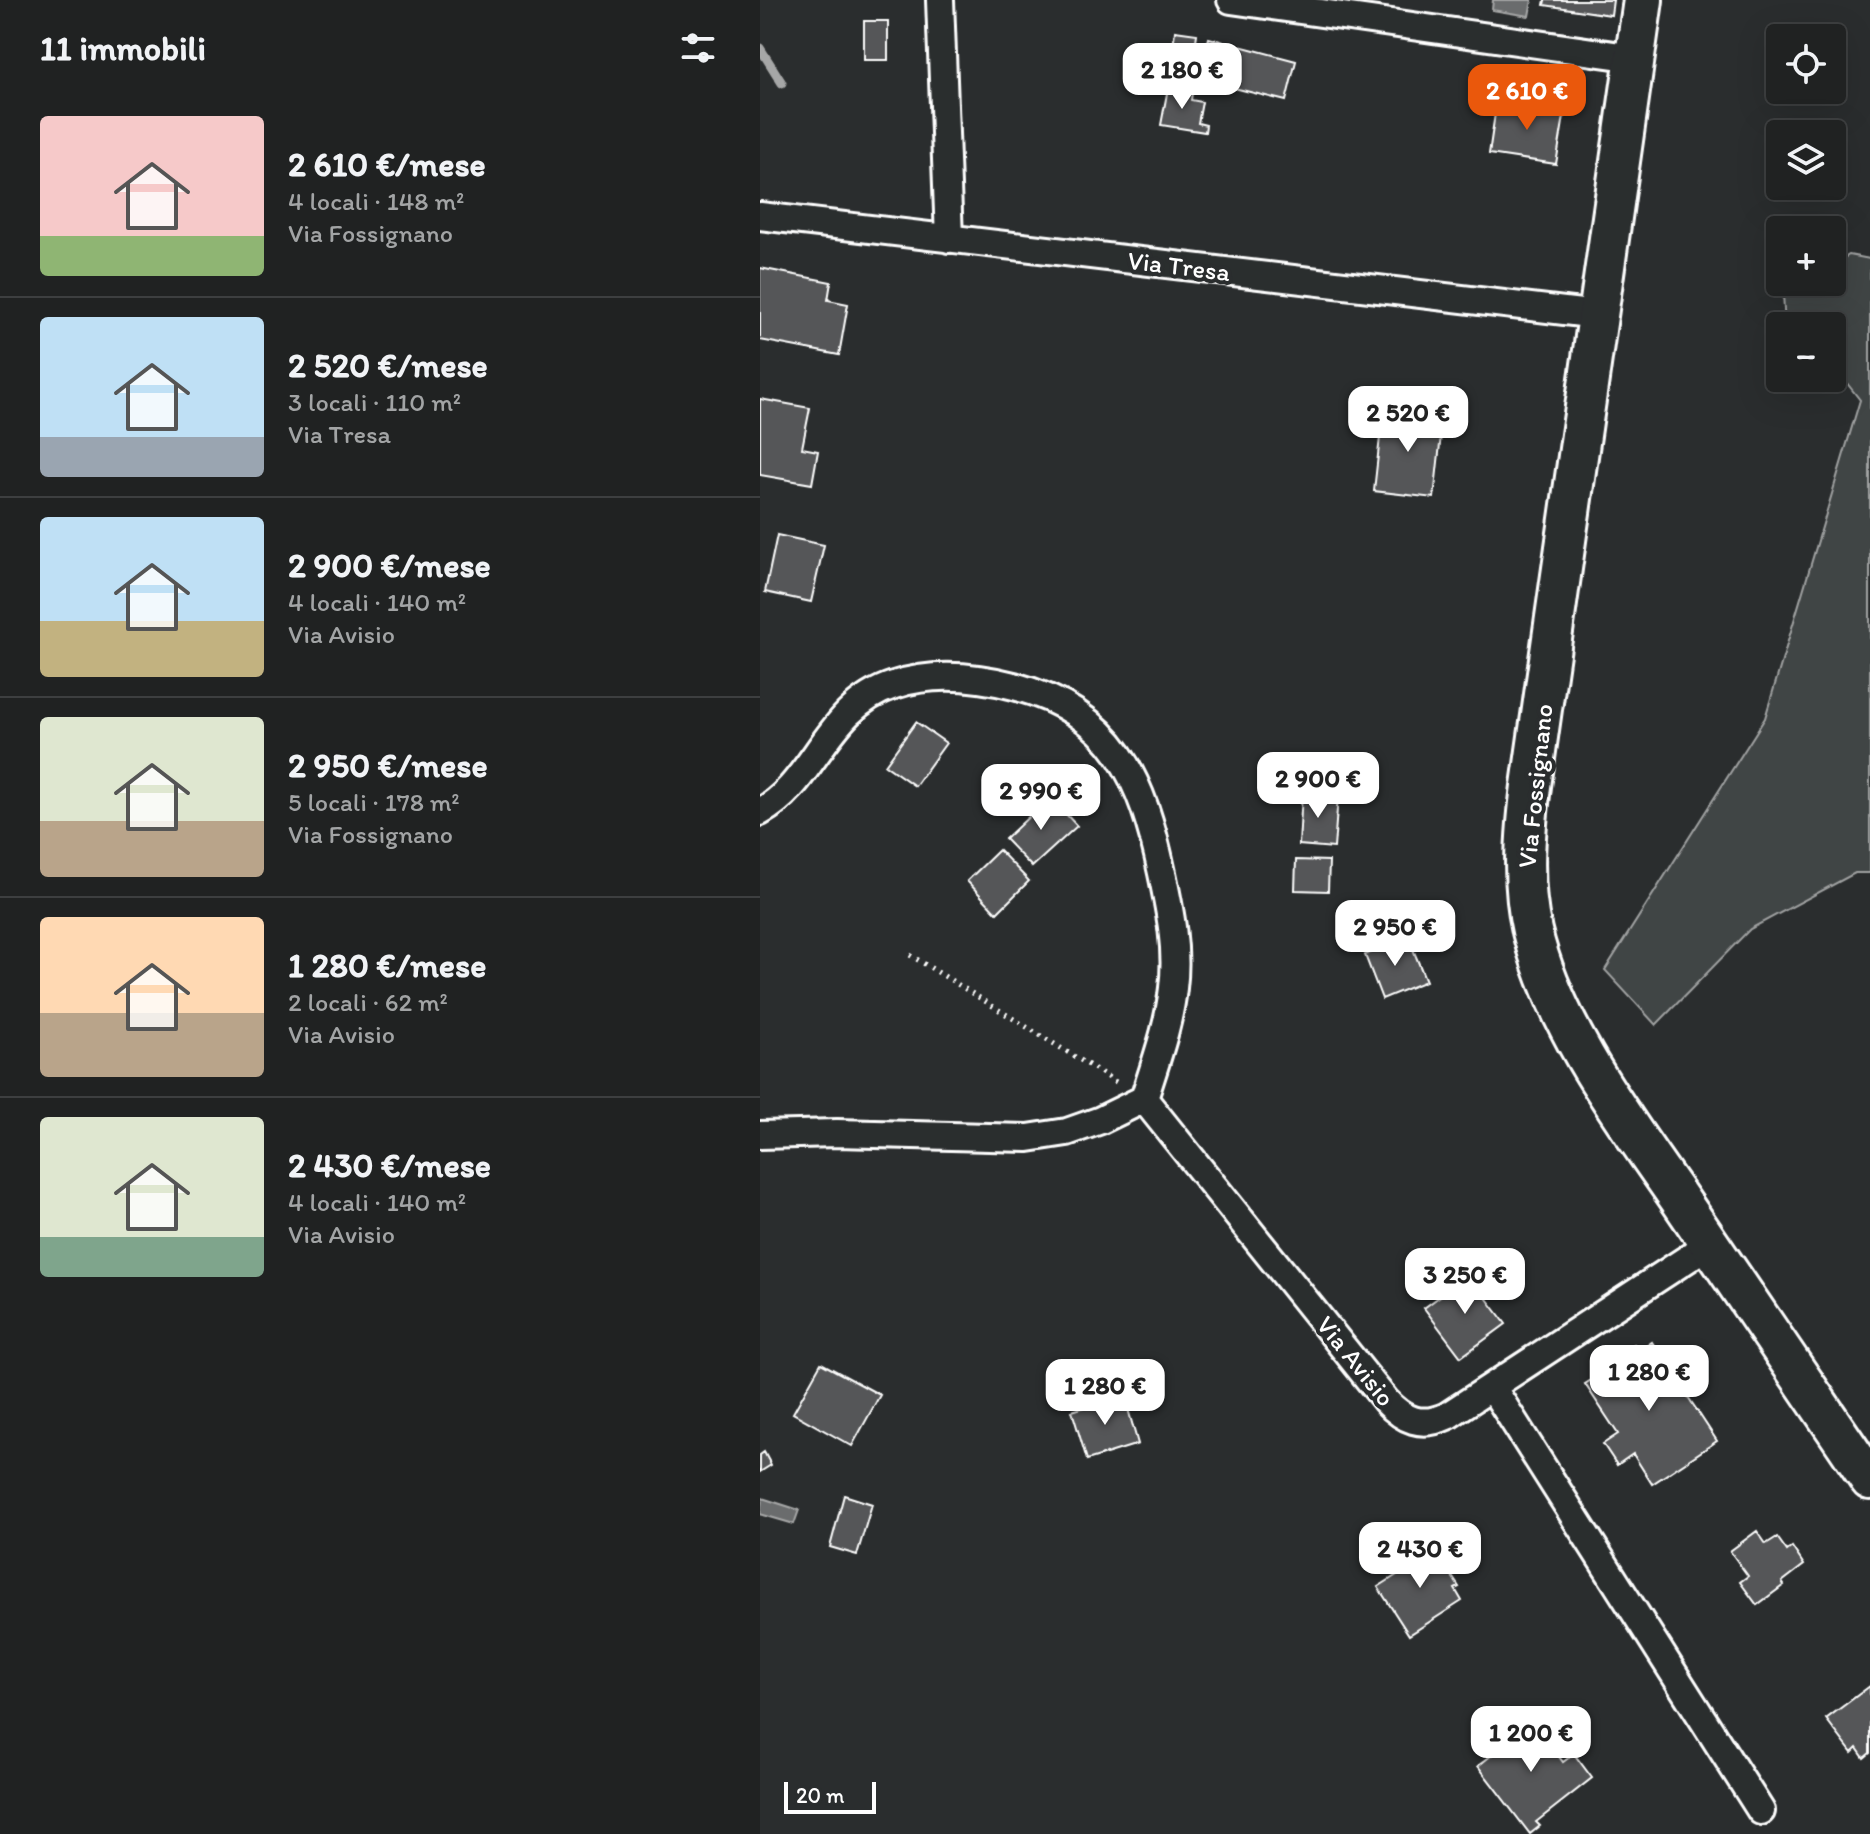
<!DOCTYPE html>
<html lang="it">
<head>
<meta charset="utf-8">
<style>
	body { margin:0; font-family:Itim,sans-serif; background:#2d2f2f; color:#f1f3f6; height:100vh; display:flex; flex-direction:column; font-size:30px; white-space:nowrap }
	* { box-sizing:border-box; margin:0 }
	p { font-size:26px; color:#a2a4a5 }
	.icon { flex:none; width:44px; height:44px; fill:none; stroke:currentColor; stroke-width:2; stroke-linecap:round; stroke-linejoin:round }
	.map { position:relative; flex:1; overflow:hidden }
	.side { display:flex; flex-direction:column; background:#202222; width:760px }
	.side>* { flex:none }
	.buttons { position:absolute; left:1006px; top:24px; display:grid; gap:16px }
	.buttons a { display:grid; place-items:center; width:80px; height:80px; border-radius:8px; background:#202222; box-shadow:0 8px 32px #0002,0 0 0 2px #3d3f40; font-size:40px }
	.scale { position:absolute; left:24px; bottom:20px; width:92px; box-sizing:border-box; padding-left:8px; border:4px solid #fff; border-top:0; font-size:22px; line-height:28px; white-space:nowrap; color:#fff; -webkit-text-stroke:6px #2a2d2e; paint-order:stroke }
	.price { position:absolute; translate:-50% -68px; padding:0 18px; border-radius:16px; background:#fff; color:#222; font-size:26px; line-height:52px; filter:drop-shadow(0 2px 4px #0008) }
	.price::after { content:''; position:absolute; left:50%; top:48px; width:24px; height:18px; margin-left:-12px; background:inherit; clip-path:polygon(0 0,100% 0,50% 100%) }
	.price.selected { background:#ea580c; color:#fff }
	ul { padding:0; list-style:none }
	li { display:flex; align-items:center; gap:24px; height:200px; padding:0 40px }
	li+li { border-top:2px solid #3d3f40 }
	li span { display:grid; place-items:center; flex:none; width:224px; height:160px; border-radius:8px; color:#555 }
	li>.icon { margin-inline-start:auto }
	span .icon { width:96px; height:96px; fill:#fffc; stroke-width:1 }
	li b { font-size:34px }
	h2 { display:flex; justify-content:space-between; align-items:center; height:96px; padding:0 40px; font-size:34px }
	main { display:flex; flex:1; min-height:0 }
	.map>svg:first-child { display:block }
	.green { fill:#414445; stroke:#a0a2a2; stroke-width:2 }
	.water { fill:#6a6c6d; stroke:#a6a7a7; stroke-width:2 }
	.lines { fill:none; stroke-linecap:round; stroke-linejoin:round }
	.stream { stroke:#a6a7a7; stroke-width:9 }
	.building { fill:#555758; stroke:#fff; stroke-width:2 }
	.street-casing { stroke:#fff; stroke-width:32 }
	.secondary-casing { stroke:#fff; stroke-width:44 }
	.path { stroke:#fff; stroke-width:5; stroke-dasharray:2 6; stroke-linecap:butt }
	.street { stroke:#2a2d2e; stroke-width:26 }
	.secondary { stroke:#2a2d2e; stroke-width:38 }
	.labels { text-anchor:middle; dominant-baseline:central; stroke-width:8; stroke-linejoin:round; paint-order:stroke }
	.street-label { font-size:26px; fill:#fff; stroke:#2a2d2e }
</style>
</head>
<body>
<main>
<section class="side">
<h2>11 immobili<svg class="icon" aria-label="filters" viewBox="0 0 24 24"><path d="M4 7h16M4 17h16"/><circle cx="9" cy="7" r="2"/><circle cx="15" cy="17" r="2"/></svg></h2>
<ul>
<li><span style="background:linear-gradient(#f6c9c9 75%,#8fb573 0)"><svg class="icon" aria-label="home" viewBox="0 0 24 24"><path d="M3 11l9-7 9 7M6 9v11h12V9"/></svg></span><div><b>2 610 €/mese</b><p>4 locali · 148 m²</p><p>Via Fossignano</p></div></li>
<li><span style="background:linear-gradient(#bfe0f5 75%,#9aa5b1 0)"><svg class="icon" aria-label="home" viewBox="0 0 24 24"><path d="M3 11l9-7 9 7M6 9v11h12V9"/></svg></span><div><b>2 520 €/mese</b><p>3 locali · 110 m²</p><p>Via Tresa</p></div></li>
<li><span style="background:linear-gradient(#bfe0f5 65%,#c2b280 0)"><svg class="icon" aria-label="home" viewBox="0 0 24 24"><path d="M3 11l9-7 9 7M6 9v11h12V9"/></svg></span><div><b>2 900 €/mese</b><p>4 locali · 140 m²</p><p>Via Avisio</p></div></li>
<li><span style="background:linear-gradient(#dfe7d0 65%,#b9a48a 0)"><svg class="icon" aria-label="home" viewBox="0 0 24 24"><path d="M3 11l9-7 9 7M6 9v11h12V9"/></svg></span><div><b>2 950 €/mese</b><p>5 locali · 178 m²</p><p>Via Fossignano</p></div></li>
<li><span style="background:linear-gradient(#ffd9b3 60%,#b9a48a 0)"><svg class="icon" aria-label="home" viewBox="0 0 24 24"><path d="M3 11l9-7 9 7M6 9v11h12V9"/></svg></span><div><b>1 280 €/mese</b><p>2 locali · 62 m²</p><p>Via Avisio</p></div></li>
<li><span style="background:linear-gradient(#dfe7d0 75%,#7fa58c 0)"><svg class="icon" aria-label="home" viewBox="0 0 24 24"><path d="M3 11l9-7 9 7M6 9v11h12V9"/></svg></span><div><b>2 430 €/mese</b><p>4 locali · 140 m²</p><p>Via Avisio</p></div></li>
</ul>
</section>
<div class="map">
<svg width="1110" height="1834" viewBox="0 0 1110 1834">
	<rect width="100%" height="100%" fill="#2a2d2e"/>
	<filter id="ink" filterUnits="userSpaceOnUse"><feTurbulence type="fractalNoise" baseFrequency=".0125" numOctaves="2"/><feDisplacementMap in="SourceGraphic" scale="16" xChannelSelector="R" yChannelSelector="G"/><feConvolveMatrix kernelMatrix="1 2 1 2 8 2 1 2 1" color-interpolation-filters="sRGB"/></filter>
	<g filter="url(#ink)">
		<path class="green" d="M1089,255L1110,259V873H1095L990,929L896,1025L845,970L1005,718L1100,400L1072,364V326H1025L1023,293L1042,282H1072V265Z"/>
		<path class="water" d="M733,0H772L769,16L732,10Z
			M2,1498L39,1510L34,1524L0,1514Z"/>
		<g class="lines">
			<path class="stream" d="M0,48L22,83"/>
		</g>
		<path class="building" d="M785,0H853L851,15L784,5Z
			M104,21H128V60H104Z
			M415,31L437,34L431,75L410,72Z
			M449,38L536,61L526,101L438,79Z
			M408,88L432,93L431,100L442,102L438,123L446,125L445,132L401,125Z
			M737,100L805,110L796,164L729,154Z
			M0,268L71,282L68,300L88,304L79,355L0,340Z
			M0,399L50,408L42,448L58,451L52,484L0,475Z
			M623,410L683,417L674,498L614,491Z
			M17,535L64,545L51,602L5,592Z
			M156,722L186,743L155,786L125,765Z
			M542,793L578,796L574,848L539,845Z
			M290,797L317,826L272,867L245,839Z
			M239,850L269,881L237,913L207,881Z
			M536,860L569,861L568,891L535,890Z
			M648,937L666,981L622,999L605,955Z
			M709,1275L746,1324L701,1357L664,1308Z
			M892,1342L957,1441L892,1484L873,1454L857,1465L843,1444L858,1434L825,1384L845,1371L841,1365L874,1344L879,1351Z
			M61,1363L120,1395L92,1446L33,1413Z
			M364,1395L378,1444L327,1460L312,1411Z
			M4,1452L11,1465L0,1472V1455Z
			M84,1495L112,1504L97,1555L70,1547Z
			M997,1531L1006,1544L1017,1537L1027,1551L1032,1547L1044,1565L1022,1582L1024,1585L997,1605L980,1582L988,1576L970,1551Z
			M665,1544L674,1559L679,1556L699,1587L695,1589L702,1601L649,1635L618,1587L640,1573L634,1563Z
			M1110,1686V1753L1104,1758L1097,1748L1092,1753L1066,1719Z
			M754,1715L768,1733L770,1731L787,1754L793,1749L803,1762L814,1754L832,1778L776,1822L780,1826L770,1834L718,1766L742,1747L731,1733Z"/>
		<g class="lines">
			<g class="street-casing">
				<path id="street" d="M180,0L189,239
					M471,0L875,58
					M0,216L838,315
					M0,812C55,783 65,707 134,685C173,672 215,676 254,686C356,714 382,779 402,873C410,911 418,949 413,988C409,1026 395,1063 384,1099L626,1401C644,1420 661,1428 687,1416L950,1244
					M0,1135L77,1133L268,1138L307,1132L341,1120L384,1099
					M732,1387L1001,1811"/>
			</g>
			<g class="secondary-casing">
				<path id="secondary" d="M883,0L771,786C765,834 761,883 772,931C795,1028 864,1119 920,1200C983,1293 1047,1387 1110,1480"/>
			</g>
			<path class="path" d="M150,955L356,1082"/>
			<use href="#street" class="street"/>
			<use href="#secondary" class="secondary"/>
		</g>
	</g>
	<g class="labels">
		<g class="street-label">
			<text transform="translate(419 266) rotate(7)">Via Tresa</text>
			<text transform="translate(775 786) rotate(-84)">Via Fossignano</text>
			<text transform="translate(596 1361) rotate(51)">Via Avisio</text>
		</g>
	</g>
</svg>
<div class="buttons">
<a><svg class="icon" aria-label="locate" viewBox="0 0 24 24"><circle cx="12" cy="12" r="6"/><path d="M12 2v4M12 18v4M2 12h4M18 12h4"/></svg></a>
<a><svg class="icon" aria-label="layers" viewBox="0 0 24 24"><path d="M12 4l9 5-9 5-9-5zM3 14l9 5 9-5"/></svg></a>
<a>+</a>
<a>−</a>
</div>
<div class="scale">20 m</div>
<b class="price" style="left:422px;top:111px">2 180 €</b>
<b class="price selected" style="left:767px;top:132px">2 610 €</b>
<b class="price" style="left:648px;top:454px">2 520 €</b>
<b class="price" style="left:558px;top:820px">2 900 €</b>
<b class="price" style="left:281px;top:832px">2 990 €</b>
<b class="price" style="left:635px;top:968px">2 950 €</b>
<b class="price" style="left:705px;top:1316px">3 250 €</b>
<b class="price" style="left:889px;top:1413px">1 280 €</b>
<b class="price" style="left:345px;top:1427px">1 280 €</b>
<b class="price" style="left:660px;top:1590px">2 430 €</b>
<b class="price" style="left:771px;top:1774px">1 200 €</b>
</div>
</main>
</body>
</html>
